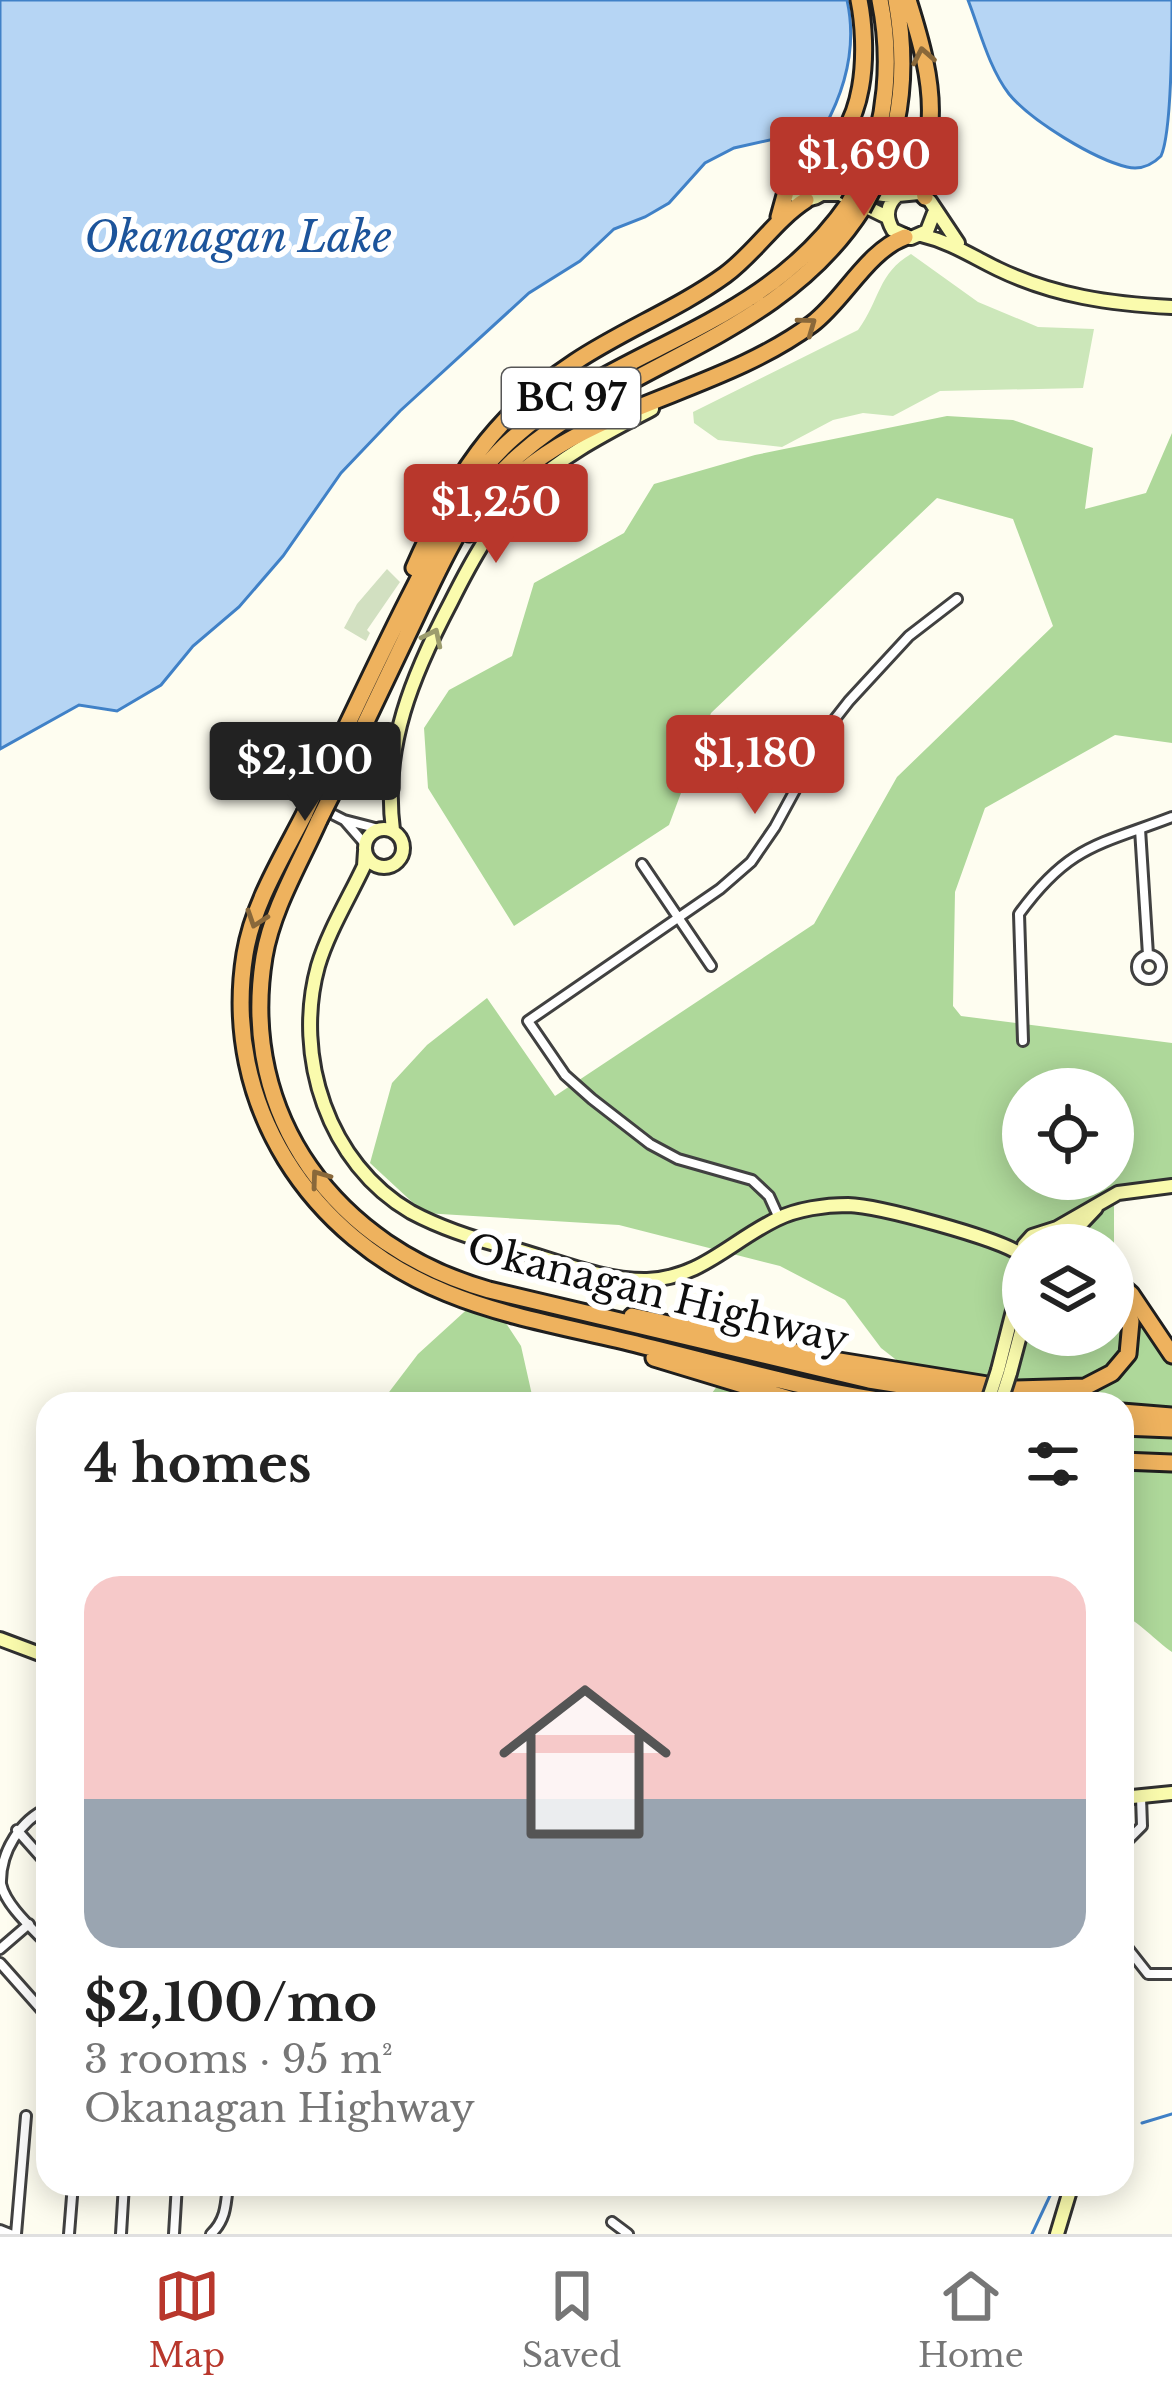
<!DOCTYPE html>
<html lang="en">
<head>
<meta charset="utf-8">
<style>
	body { margin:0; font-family:"Libre Baskerville",serif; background:#f2f2f2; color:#222; height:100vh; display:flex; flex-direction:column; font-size:45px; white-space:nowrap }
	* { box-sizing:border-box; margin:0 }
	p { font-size:39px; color:#767676 }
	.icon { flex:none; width:66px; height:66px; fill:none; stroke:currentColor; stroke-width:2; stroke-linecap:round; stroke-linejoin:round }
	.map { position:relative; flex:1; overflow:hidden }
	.drawer { position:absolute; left:36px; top:1392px; width:1098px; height:804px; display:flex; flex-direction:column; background:#fff; border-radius:36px; box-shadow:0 6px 30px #0003 }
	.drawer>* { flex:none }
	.buttons { position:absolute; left:1002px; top:1068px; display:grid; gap:24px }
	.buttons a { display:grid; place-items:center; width:132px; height:132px; border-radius:50%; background:#fff; box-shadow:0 6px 30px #0003; font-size:60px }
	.price { position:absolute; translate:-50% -102px; padding:0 27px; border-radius:12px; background:#b8372c; color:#fff; font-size:39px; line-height:78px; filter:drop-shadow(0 3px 6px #0008) }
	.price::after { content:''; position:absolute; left:50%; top:72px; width:36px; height:27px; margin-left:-18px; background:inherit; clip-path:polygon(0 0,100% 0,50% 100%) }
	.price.selected { background:#222; color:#fff }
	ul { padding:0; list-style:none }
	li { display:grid; align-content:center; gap:24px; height:636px; padding:0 48px }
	li span { display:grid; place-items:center; height:372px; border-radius:36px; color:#555 }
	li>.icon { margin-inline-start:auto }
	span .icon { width:216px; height:216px; fill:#fffc; stroke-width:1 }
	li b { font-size:51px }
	h2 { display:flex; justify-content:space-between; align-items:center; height:144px; padding:0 48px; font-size:51px }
	.dock { display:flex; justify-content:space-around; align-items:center; height:168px; border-top:3px solid #e0e0e0; background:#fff; font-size:33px; color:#767676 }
	.dock a { display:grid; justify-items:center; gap:6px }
	.dock .selected { color:#b8372c }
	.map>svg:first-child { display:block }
	.green { fill:#cce7ba }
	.forest { fill:#aed89a; fill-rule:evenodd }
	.cemetery { fill:#d2e0c1 }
	.water { fill:#b6d5f4; stroke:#4081c7; stroke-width:3 }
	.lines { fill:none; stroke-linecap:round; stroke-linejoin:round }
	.stream { stroke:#4081c7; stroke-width:3 }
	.street-casing { stroke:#414141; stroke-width:14 }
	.secondary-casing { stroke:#303030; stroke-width:18 }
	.highway-casing { stroke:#1f1f1f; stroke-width:21 }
	.street { stroke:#fff; stroke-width:8 }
	.secondary { stroke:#fafbad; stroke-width:12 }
	.highway { stroke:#eeb25e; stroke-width:15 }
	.secondary-bridge-casing { stroke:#303030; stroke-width:18; stroke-linecap:butt }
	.highway-bridge-casing { stroke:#1f1f1f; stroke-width:21; stroke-linecap:butt }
	.secondary-bridge { stroke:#fafbad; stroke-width:12 }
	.highway-bridge { stroke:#eeb25e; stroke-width:15 }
	.oneway { stroke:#89683a }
	.oneway2 { stroke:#9c9c6d }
	.labels { text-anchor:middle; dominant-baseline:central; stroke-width:12; stroke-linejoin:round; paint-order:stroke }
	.shield { fill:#fff; stroke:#565656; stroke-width:3 }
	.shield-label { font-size:36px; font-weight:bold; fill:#0e0e0e }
	.street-label { font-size:39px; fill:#0e0e0e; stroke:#fff }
	.water-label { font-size:42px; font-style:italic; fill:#1c549b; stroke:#fff }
</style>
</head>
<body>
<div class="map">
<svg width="1172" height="2234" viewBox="0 0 1172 2234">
	<rect width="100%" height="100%" fill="#fefdf0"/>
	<path class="green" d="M911,254L978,302L1038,327L1094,329L1083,388L940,391L893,416L863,413L833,420L782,447L718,440L694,423L693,412L858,330C880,300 878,273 911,254Z"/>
	<path class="forest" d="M947,416L1013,420L1093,448L1085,509L1146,493L1172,433V743L1115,735L985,808L955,892L953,1006L961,1016L1172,1043V1190L1136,1194L1114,1202V1261L1172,1345V1652C1157,1642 1136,1619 1122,1615V1455L1126,1442L1122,1437V1404H1014L922,1380L881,1348L845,1300L780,1266L619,1225L424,1213L370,1163L392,1083L427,1045L487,998L555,1096L814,924L897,777L1053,626L1013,519L937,498L711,713L669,825L514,926L428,788L424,728L449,690L512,656L534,583L624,533L654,484L755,455ZM1023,1089H1113V1179H1023ZM1023,1245H1113V1335H1023Z
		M474,1303L496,1308L521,1346L534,1404H380L418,1354Z
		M745,1348L924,1398L927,1404H704Z"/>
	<path class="cemetery" d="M387,569L400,582L367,630L370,633L366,641L344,628L357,604Z"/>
	<path class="water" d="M0,0H847C857,45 846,88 824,128L734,148L705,163L669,203L645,217L614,229L580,261L529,293L400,411L341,473L283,556L239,607L193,646L161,685L117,711L79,705L0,749Z
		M968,0H1172C1172,34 1172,132 1161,156C1152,165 1140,170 1127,167C1094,159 1031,121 1009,94C989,68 980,31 968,0Z"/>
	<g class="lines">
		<path class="stream" d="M1142,2123L1172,2114
			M1032,2234L1055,2185"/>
		<g class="street-casing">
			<path id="street" d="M246,779L259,777L344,820L379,829
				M345,821L365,844
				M1140,829L1148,955
				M642,864L711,966
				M1137 967a12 12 0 1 1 24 0a12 12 0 1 1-24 0Z
				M1023,1041L1019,914C1069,845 1099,845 1172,817
				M779,1218L769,1196L752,1180L678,1159L650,1144L592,1099L565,1075L528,1021L720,889L751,862L775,827L831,724L849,701L909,636L957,599
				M48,1808C21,1820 0,1851 1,1884C6,1906 33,1929 48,1945
				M17,1830L48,1865
				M1122,1846L1142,1826L1141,1797
				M1122,1941L1148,1974H1172
				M0,1949L29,1924
				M0,1963L48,2017
				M316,2184H318
				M612,2222L628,2234
				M0,2230L10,2234
				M16,2234L26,2116
				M69,2234L73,2184
				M121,2234L124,2184
				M174,2234L177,2184
				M211,2234C226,2220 226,2204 228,2184"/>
		</g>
		<g class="secondary-casing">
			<path id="secondary" d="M784 176a23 23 0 1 1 46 0a23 23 0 1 1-46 0Z
				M830,170C845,185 876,198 897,195
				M824,194H840L887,217
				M934,213L927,231L911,238L893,230C885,217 886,205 898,195L919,193L930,201L958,243
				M921,235C951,242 971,256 998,269C1054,296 1111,304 1172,307
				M365 848a19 19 0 1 1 38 0a19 19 0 1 1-38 0Z
				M393,830C382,747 413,674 451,602C472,560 493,521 528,488C564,454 609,432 652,409
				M365,851L364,866C349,898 328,932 318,966C293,1056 328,1164 411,1212C441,1228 481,1241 514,1249C555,1260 603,1281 647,1280C701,1278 731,1241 777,1219C797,1209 825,1205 848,1205C879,1206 998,1238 1022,1255
				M1024,1245L1032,1236L1057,1228L1118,1193L1172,1186
				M1068,1245L1079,1226L1096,1208
				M998,1370L1019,1287L1022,1257
				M1010,1373L1023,1324
				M0,1639L48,1657
				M1122,1798L1172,1793
				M1057,2234L1072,2184"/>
		</g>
		<g class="highway-casing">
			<path id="highway" d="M908,0C920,38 933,82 930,122C928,149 918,169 925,197
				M814,154C869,138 868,44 859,0
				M863,178C887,121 892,59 880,0
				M877,181C903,124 907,61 896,0
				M779,217L787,188
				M469,533C545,407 703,405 812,324C844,300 867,251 905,237
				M414,568C453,479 493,416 575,362C623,330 678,309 725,275C755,253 775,220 806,200
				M316,789C349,723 379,656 413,590C440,537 467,478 513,438C620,344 762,330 849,203
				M331,796C358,738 385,681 413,623C441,564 468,500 519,455C628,360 780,337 862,209
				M305,813C282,858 253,904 245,954C221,1104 310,1238 447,1293C508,1318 576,1329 640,1345C727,1366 817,1393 906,1404
				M319,820C300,863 272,909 264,957C238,1117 337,1247 489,1290L869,1380L1020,1404
				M1113,1278L1131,1294L1172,1355
				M632,1316L833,1360L1012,1389L1085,1387L1112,1373L1128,1354L1131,1321L1113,1291
				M654,1358L806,1404
				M1122,1412L1172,1416
				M1122,1427L1172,1429
				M1122,1461L1172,1463"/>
		</g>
		<use href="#street" class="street"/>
		<use href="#secondary" class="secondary"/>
		<use href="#highway" class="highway"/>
		<g class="secondary-bridge-casing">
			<path id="secondary-bridge" d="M987,1404L998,1370
				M1000,1404L1010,1373"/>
		</g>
		<g class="highway-bridge-casing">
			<path id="highway-bridge" d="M849,203L863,178
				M862,209L877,181
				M305,813L316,789
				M319,820L331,796"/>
		</g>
		<use href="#secondary-bridge" class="secondary-bridge"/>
		<use href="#highway-bridge" class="highway-bridge"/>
	</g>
	<defs><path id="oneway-chevron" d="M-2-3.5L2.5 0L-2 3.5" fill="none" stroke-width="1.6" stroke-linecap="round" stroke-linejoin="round" transform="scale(3)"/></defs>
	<g class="oneway">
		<use href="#oneway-chevron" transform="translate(923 56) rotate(-101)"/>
		<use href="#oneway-chevron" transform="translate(808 325) rotate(-36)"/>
		<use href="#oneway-chevron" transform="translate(256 919) rotate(109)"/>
		<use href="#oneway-chevron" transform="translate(319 1178) rotate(-126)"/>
	</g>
	<use class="oneway2" href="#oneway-chevron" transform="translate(433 637) rotate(-64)"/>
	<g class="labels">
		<rect class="shield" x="502" y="368" width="138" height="60" rx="9"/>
		<g class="shield-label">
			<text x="571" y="398">BC 97</text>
		</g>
		<g class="street-label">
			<text transform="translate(658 1294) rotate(14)">Okanagan Highway</text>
		</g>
		<g class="water-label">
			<text x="238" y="237">Okanagan Lake</text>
		</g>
	</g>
</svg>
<div class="buttons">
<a><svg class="icon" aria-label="locate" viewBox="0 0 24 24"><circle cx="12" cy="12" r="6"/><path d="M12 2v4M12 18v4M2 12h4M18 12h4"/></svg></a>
<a><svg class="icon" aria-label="layers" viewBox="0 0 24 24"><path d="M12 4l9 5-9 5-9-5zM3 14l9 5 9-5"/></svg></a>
</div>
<b class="price" style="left:864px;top:219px">$1,690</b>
<b class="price" style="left:496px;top:566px">$1,250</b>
<b class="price" style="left:755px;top:817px">$1,180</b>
<b class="price selected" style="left:305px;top:824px">$2,100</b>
<section class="drawer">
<h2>4 homes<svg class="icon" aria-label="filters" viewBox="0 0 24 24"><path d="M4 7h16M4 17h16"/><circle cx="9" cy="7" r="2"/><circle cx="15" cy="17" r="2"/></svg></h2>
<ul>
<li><span style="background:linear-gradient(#f6c9c9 60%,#9aa5b1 0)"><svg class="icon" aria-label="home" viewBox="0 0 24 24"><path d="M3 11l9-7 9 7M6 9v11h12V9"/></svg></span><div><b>$2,100/mo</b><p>3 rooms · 95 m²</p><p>Okanagan Highway</p></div></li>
</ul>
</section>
</div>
<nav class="dock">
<a class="selected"><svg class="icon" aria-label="map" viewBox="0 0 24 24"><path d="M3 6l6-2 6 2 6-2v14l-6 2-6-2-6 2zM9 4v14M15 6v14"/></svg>Map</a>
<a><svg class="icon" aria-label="saved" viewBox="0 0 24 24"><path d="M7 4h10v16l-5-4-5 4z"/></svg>Saved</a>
<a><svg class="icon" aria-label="home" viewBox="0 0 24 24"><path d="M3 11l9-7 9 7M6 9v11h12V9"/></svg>Home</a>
</nav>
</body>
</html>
